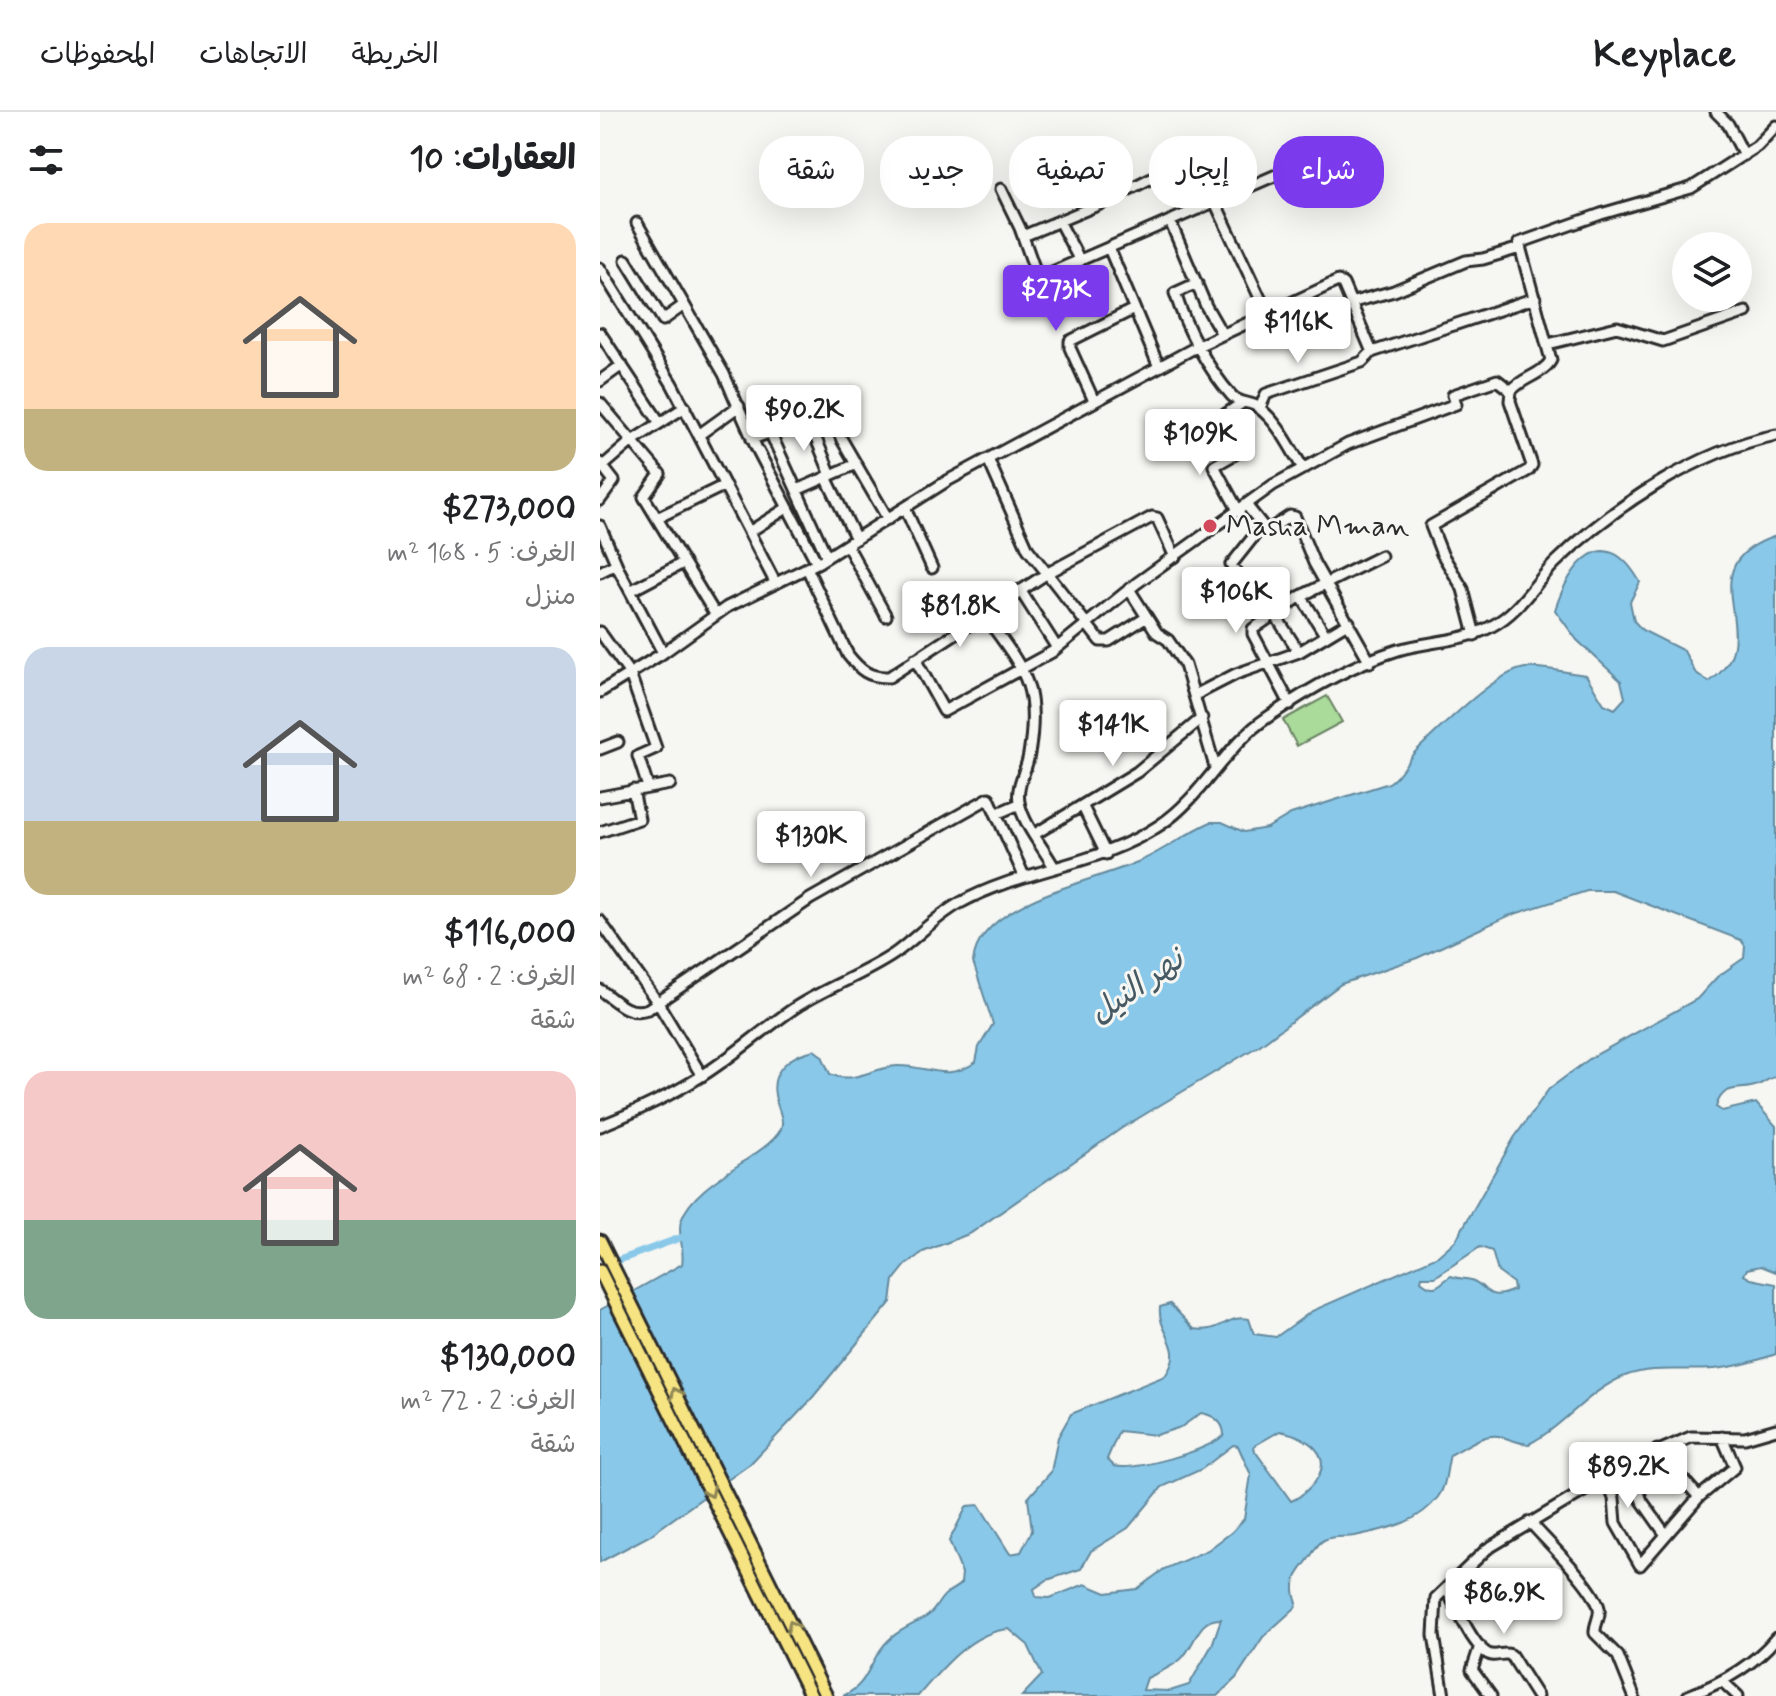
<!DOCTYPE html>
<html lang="ar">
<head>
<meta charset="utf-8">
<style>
	body { margin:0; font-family:Mynerve,"Playpen Sans Arabic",sans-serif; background:#f6f6f6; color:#202124; direction:rtl; height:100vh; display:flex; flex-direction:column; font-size:30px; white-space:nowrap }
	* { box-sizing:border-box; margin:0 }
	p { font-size:26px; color:#757577 }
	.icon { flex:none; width:44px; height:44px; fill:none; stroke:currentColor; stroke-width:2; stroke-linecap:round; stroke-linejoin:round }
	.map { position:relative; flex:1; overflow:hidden; direction:ltr }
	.panel { display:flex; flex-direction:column; background:#fff; width:600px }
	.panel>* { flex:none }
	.guide { position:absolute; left:24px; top:24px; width:760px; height:72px; direction:rtl; display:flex; gap:16px }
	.buttons { position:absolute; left:1072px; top:120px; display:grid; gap:16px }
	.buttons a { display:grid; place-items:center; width:80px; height:80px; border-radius:50%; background:#fff; box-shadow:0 8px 32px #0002; font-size:40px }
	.price { position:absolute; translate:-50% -68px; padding:0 18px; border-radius:8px; background:#fff; color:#222; font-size:26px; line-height:52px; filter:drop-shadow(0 2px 4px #0008) }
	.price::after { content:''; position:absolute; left:50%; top:48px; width:24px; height:18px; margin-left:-12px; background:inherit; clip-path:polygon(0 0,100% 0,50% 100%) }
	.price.active { background:#7c3aed; color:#fff }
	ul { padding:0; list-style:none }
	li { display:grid; align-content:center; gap:16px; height:424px; padding:0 24px }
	li span { display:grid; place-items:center; height:248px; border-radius:24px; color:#555 }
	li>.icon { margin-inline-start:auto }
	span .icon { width:144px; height:144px; fill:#fffc; stroke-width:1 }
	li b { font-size:34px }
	h2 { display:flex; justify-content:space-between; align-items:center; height:96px; padding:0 24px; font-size:34px }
	.tag { padding:0 28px; border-radius:32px; background:#fff; box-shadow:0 8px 32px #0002; font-size:28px; line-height:72px }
	.tag.active { background:#7c3aed; color:#fff }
	header { display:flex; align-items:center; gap:48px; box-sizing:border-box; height:112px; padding:0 40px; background:#fff; border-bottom:2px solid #e0e0e0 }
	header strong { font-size:38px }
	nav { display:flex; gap:44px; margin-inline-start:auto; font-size:28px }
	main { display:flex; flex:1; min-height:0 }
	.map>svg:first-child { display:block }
	.green { fill:#aadb9b; stroke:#6a8363; stroke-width:2 }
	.water { fill:#89c8e9; stroke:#63899d; stroke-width:2; fill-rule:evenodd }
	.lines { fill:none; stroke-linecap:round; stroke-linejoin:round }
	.canal { stroke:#89c8e9; stroke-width:7 }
	.minor-casing { stroke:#2b2b2b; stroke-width:15 }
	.major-casing { stroke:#2b2b2b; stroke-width:17 }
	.minor { stroke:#f6f6f2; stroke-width:9 }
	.major { stroke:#f6e381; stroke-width:11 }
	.oneway { stroke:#908756 }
	.poi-dot { fill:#d1495b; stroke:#f6f6f2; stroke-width:3 }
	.labels { text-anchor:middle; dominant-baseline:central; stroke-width:6; stroke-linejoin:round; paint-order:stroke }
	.poi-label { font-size:30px; fill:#2b2b2b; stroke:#f6f6f2; text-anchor:start }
	.water-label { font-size:32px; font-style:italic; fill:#475a64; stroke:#f6f6f2 }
</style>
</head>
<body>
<header>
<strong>Keyplace</strong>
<nav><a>الخريطة</a><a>الاتجاهات</a><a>المحفوظات</a></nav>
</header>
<main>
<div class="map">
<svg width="1176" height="1584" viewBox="0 0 1176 1584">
	<rect width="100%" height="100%" fill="#f6f6f2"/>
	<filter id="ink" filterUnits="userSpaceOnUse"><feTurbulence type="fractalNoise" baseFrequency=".0125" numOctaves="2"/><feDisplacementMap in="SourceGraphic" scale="16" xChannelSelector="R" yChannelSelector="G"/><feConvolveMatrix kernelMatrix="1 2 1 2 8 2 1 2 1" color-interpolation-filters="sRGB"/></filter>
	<g filter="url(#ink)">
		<path class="green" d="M727,584L742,610L697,634L683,608Z"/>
		<path class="water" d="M1176,424V965C1167,966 1166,970 1158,973C1140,980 1123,970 1116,995L1122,999L1156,991L1176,1014V1160L1161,1154L1147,1157L1144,1163L1151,1167L1176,1172V1242C1159,1248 1141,1254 1122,1256C1091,1261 1055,1252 1025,1264C989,1278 964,1314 929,1332C918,1332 909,1326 898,1324C880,1322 865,1336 850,1343C846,1357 847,1373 838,1385C818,1412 786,1417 755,1424C745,1426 734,1423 724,1428C718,1431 716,1436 712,1442C700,1461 688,1466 697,1491L695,1496L663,1525L636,1566L617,1584H422L442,1563L428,1533L409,1517C372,1519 340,1558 318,1584H243C267,1573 267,1556 281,1537C293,1520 309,1515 326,1505C336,1499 338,1488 346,1482C351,1477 356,1477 361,1471L362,1461L349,1429L367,1394L379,1393L410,1442L421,1440L432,1419L428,1386L451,1360L458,1325L471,1302L565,1264C587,1234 557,1222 560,1195L570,1192L594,1217C621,1222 627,1202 649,1207L654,1222L676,1225L712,1199L838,1144L856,1128L914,1026L949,977L992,945L1097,887L1117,865L1144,846L1145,834L1141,828L1013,779H987L908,804L817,846L741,872L660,933L522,1016L371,1121L323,1140L306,1153L294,1168L291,1190L208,1291L150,1352L49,1424L0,1450V1198L82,1152C85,1138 77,1121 81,1109C94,1067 178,1040 182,1013C183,1003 176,993 175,983C170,957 192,943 214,938L222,944L230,962C254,973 274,955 297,954C327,953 346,971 376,950L379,935L393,912L373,850C378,789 494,770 540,749C565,738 586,721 611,710H622L644,720L667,716L691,702L789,671C802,663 806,648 817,638C840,617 895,560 925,556C943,554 967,561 986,563L1004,592L1015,597L1025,586L1021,569L977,528L955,498C970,451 1005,408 1040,470L1030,490L1034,509L1042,518L1084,539L1095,560L1109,570C1176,524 1080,456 1176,424ZM880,1135L892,1139L898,1160L913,1171L914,1178C885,1191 889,1174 871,1168C864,1166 858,1167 851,1164C840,1171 836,1182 821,1169L822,1165H835ZM601,1301C613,1303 624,1310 624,1323C607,1339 536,1359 514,1354L507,1347L519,1319L556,1323L581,1315ZM680,1319C709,1324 738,1346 711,1374C705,1380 700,1386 691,1389L655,1339L654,1334ZM633,1333L638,1334L651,1363L644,1407L632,1420L608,1438L564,1457L537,1477L506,1481L485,1472L450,1486L436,1485L434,1477L447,1468L481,1457L491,1439L528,1416L562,1375L602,1357ZM621,1507L612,1533L589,1573L570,1579L543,1578L547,1566C559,1560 571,1556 581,1547C596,1533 597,1506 621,1507Z"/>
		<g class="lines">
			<path class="canal" d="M0,1155L88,1123"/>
			<g class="minor-casing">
				<path id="minor" d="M1116,0L1128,12L1144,43
					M401,77L420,116L436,161L441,165L690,57
					M615,90L667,201
					M459,109L480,149
					M570,109L606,194L622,222
					M37,111L124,262L156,335L217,451
					M423,124L500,92L577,53L599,97
					M509,136L559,255
					M26,148L63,208L84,193
					M0,156L72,272L175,470
					M597,171L575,181C586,216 607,256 632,284C641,293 651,289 659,296C679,311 690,336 703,356
					M750,191L794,179L866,149L883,147L920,136
					M0,221L60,311
					M948,232L1017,215L1063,229L1146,200
					M0,269L22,253
					M494,289L470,236V229L534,197
					M0,291L60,362L44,385L115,502
					M660,296L666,282L762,250L772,240
					M208,307L231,363
					M170,320L227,445
					M100,322L139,294
					M152,327L230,299L242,328L288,407
					M388,347L428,437L500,529H509L547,505
					M0,351L14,369L0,388
					M3,354L32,329L85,295
					M226,365L256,427
					M197,378L256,352
					M647,394L667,419L690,404L695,405L714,451L770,550
					M305,396L332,456
					M639,400L614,354L635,342L620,306L642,291
					M57,406L125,373
					M0,414L19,458L63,541
					M662,414L631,453L669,504
					M149,420L187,396
					M247,433L286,504
					M207,456L248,543C260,558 269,566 289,565L446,462L552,405L557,406L575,445
					M0,460L16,452
					M529,477L557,521L568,528L585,553L615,655
					M420,478L457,536
					M30,479L83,451
					M701,484L726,524
					M383,501C422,556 441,571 429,642C427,658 416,672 419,690C423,712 443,735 454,755
					M674,501L699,540
					M0,520L30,562L56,636L38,644L48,675
					M875,523L863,477L842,442L831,414L929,358L932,353L910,289L911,279C922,265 943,263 951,248L919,131L1001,102L1091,76L1157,34L1176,14
					M315,547L344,599L452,540L537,471L673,373L748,332L856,292L853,283L897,268L911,279
					M0,580L60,543L127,495L219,450L347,369L598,234L738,169L743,172L772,240L935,186
					M595,583L636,562L699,540L749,510
					M690,592L653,522V517L701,484L781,444
					M0,637L18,630
					M0,685L70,672
					M483,695L506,742
					M396,702L419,692
					M0,720L39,707L33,678
					M435,722L537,660L602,606
					M0,809L58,891L102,964
					M0,878C16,889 27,904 48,897L210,787L389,686L424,764
					M0,1014C35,1000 68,985 100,965C134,944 163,917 196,895C227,875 263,863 294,842C316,826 336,804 360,791C424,756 499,754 560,713C604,684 624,634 668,605C706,579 753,552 798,538C828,529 864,530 892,514C920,499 933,473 955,451C1012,395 1097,339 1176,323
					M1057,1338L1099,1385L1135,1355L1122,1325
					M1029,1352L1042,1389L1066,1423
					M1005,1365L1014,1386L1016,1411L1040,1453L1099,1385
					M930,1410C946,1429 994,1474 999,1496C1001,1505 994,1512 995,1521L1018,1544L1034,1584
					M847,1478C855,1492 875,1541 892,1543C900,1544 903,1540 911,1543L937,1584
					M880,1534L872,1558L891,1584
					M1122,1569L1138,1584
					M844,1584L834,1523L836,1486L887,1437L1029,1352L1091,1325L1145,1326L1176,1317
					M1088,1584C1122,1571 1153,1554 1176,1526"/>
			</g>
			<g class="major-casing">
				<path id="major" d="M0,1129L226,1584
					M0,1159L211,1584"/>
			</g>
			<use href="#minor" class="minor"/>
			<use href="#major" class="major"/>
		</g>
		<defs><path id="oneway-chevron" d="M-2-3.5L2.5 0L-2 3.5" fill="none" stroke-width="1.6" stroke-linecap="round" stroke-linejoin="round" transform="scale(2)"/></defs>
		<g class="oneway">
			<use href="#oneway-chevron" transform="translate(76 1281) rotate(-116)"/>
			<use href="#oneway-chevron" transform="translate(110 1380) rotate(64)"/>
			<use href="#oneway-chevron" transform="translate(192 1514) rotate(-116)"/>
		</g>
	</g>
	<circle class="poi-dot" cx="610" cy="414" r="8"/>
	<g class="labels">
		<g class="poi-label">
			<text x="626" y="414">Masha Mman</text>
		</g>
		<g class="water-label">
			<text transform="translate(537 875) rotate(-35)">نهر النيل</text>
		</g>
	</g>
</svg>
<div class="buttons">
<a><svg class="icon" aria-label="layers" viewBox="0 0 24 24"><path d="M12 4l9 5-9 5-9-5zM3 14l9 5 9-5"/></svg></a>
</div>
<b class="price active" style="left:456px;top:221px">$273K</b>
<b class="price" style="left:698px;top:253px">$116K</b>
<b class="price" style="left:204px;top:341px">$90.2K</b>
<b class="price" style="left:600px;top:365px">$109K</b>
<b class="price" style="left:636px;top:523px">$106K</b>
<b class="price" style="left:360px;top:537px">$81.8K</b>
<b class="price" style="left:513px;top:656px">$141K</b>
<b class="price" style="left:211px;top:767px">$130K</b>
<b class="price" style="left:1028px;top:1398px">$89.2K</b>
<b class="price" style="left:904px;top:1524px">$86.9K</b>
<div class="guide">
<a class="tag active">شراء</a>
<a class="tag">إيجار</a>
<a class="tag">تصفية</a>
<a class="tag">جديد</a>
<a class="tag">شقة</a>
</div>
</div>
<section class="panel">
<h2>العقارات: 10<svg class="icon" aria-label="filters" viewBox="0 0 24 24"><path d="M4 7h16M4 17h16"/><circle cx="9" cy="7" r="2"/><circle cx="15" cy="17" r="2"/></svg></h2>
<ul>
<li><span style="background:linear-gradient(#ffd9b3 75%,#c2b280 0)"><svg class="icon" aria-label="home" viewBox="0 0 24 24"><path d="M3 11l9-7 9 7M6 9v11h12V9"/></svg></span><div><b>$273,000</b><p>الغرف: 5 · 168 m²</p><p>منزل</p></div></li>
<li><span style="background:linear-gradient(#c9d6e8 70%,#c2b280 0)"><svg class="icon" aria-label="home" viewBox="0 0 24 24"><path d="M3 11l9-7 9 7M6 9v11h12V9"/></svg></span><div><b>$116,000</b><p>الغرف: 2 · 68 m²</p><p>شقة</p></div></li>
<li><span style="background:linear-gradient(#f6c9c9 60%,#7fa58c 0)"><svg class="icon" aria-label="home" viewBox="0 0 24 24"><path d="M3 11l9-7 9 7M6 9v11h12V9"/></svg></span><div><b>$130,000</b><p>الغرف: 2 · 72 m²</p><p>شقة</p></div></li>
</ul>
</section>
</main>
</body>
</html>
